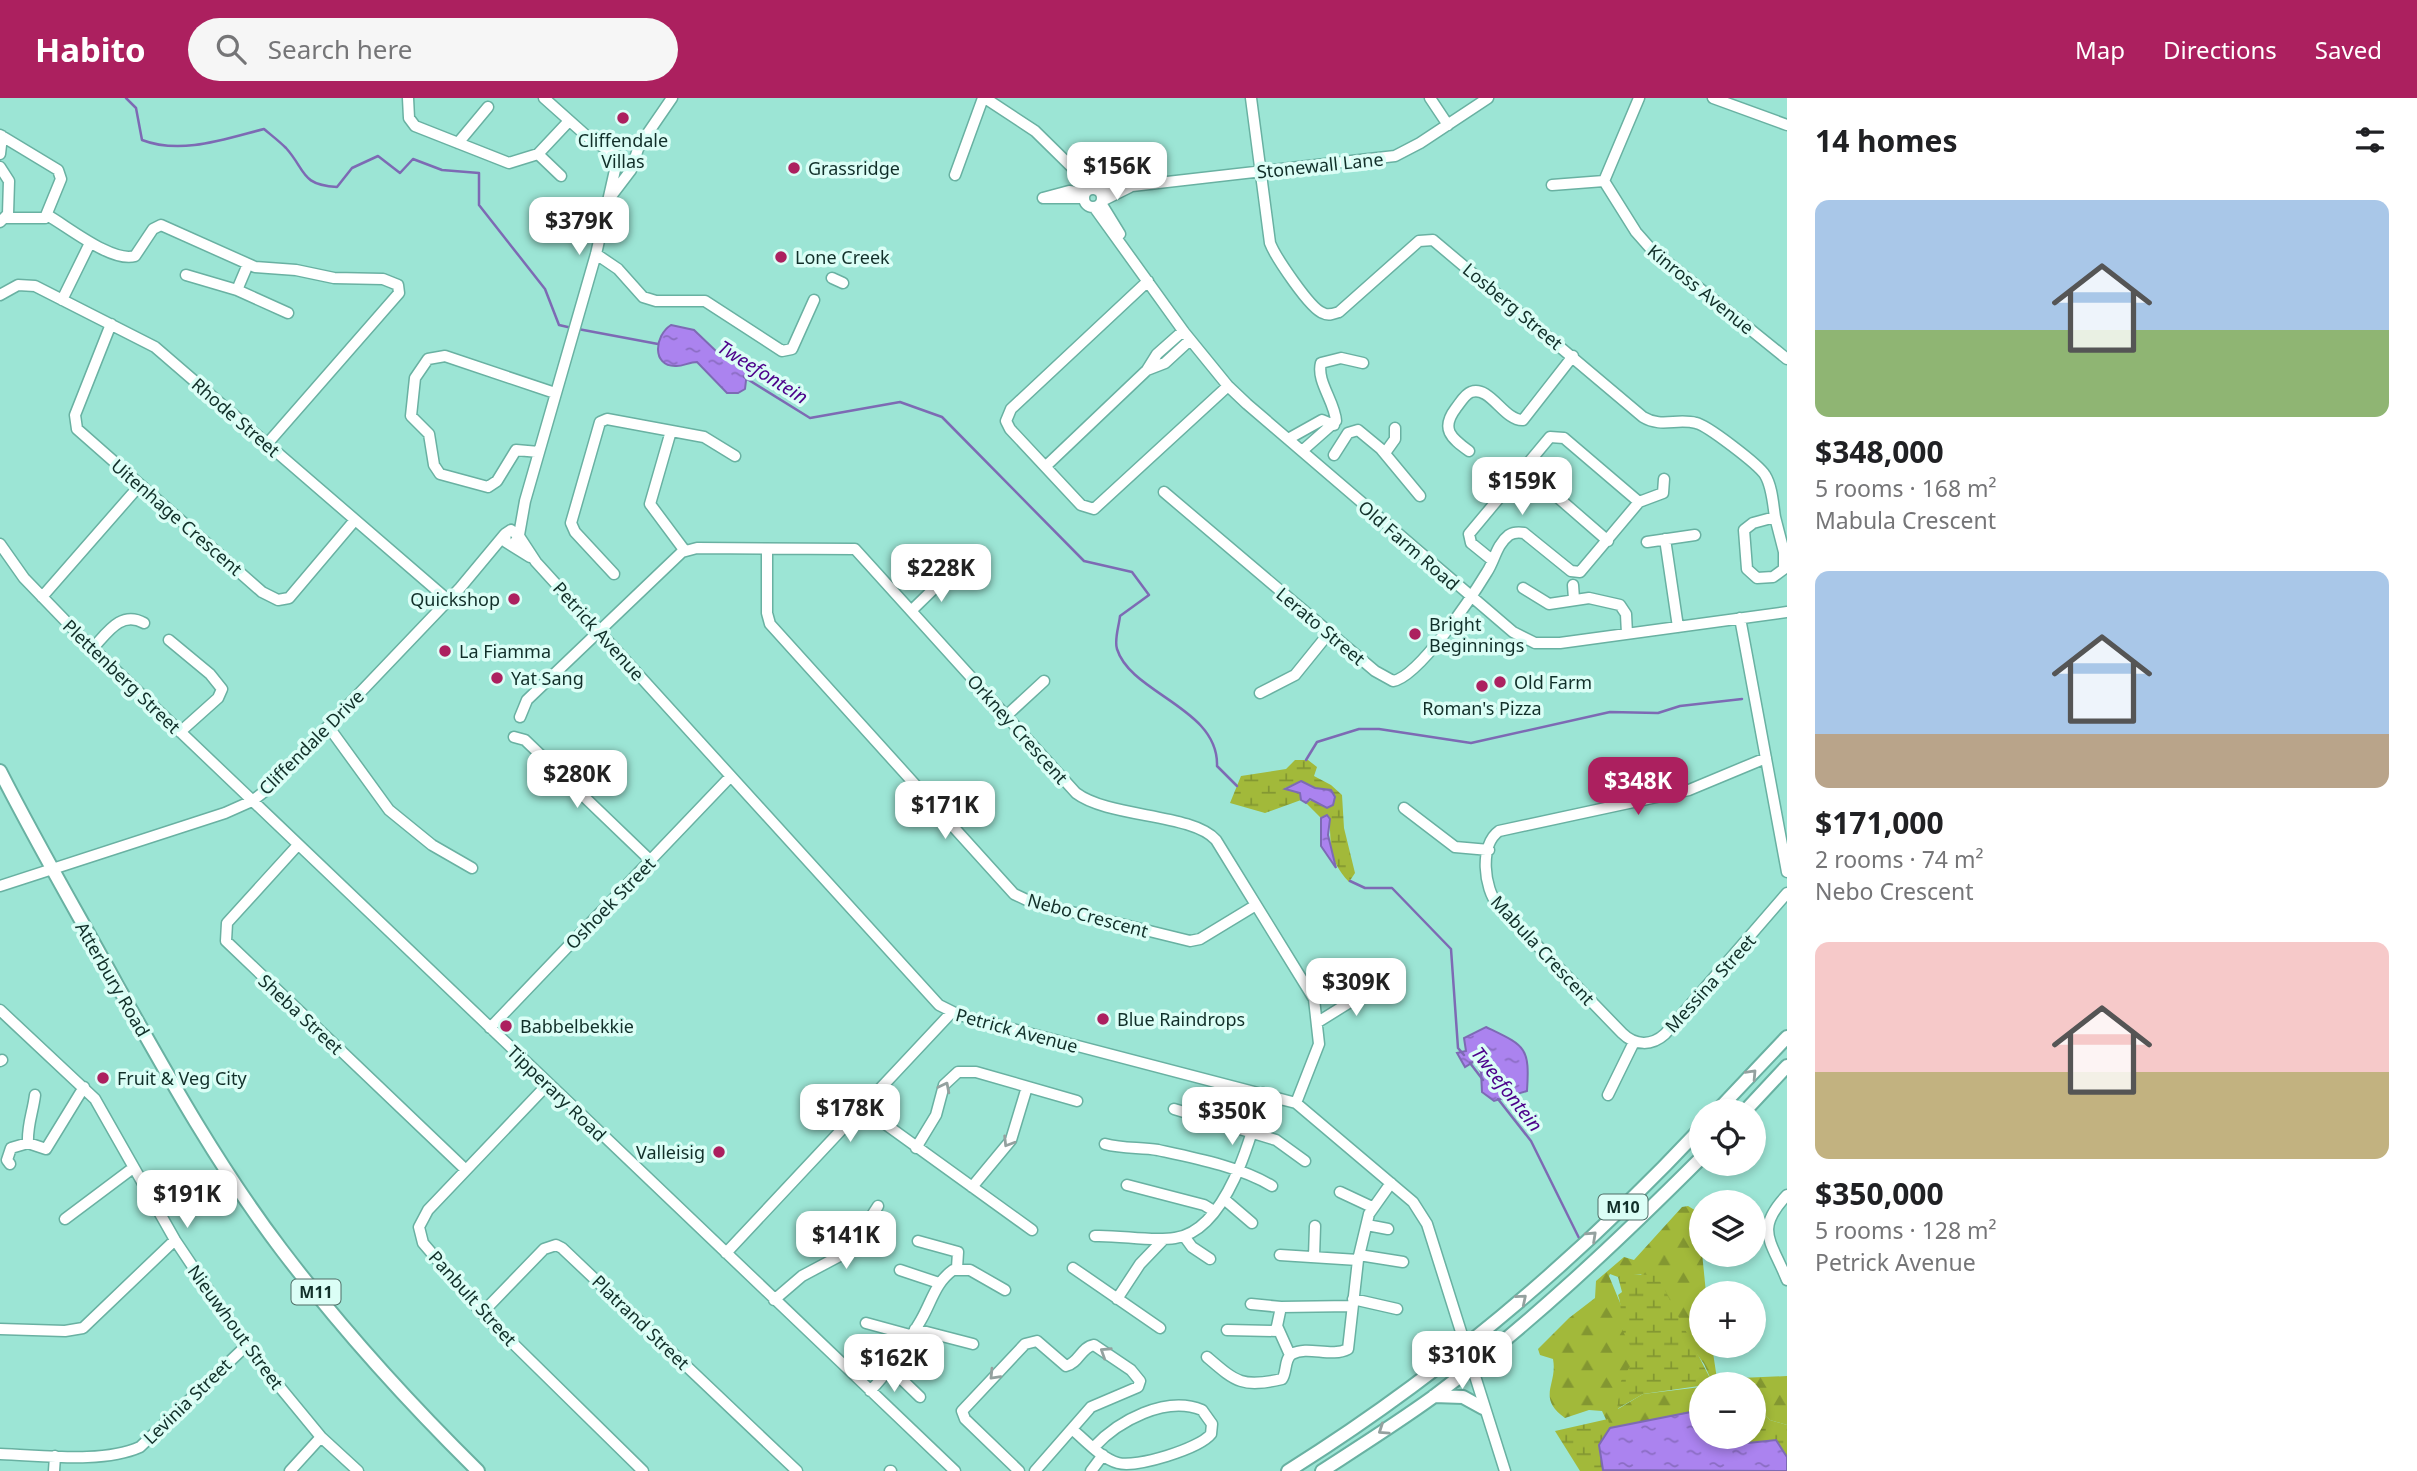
<!DOCTYPE html>
<html lang="en">
<head>
<meta charset="utf-8">
<style>
	body { margin:0; font-family:"Noto Sans",sans-serif; background:#f6f6f6; color:#202124; height:100vh; display:flex; flex-direction:column; font-size:26px; white-space:nowrap }
	* { box-sizing:border-box; margin:0 }
	p { font-size:23px; color:#757577 }
	.icon { flex:none; width:38px; height:38px; fill:none; stroke:currentColor; stroke-width:2; stroke-linecap:round; stroke-linejoin:round }
	.map { position:relative; flex:1; overflow:hidden }
	.details { display:flex; flex-direction:column; background:#fff; width:630px }
	.details>* { flex:none }
	.tools { position:absolute; left:1689px; top:1001px; display:grid; gap:14px }
	.tools a { display:grid; place-items:center; width:77px; height:77px; border-radius:50%; background:#fff; box-shadow:0 4px 10px #0003; font-size:35px }
	.price { position:absolute; translate:-50% -60px; padding:0 16px; border-radius:14px; background:#fff; color:#222; font-size:23px; line-height:46px; filter:drop-shadow(0 2px 4px #0008) }
	.price::after { content:''; position:absolute; left:50%; top:42px; width:21px; height:16px; margin-left:-10px; background:inherit; clip-path:polygon(0 0,100% 0,50% 100%) }
	.price.selected { background:#ac205f; color:#fff }
	ul { padding:0; list-style:none }
	li { display:grid; align-content:center; gap:14px; height:371px; padding:0 28px }
	li span { display:grid; place-items:center; height:217px; border-radius:14px; color:#555 }
	li>.icon { margin-inline-start:auto }
	span .icon { width:126px; height:126px; fill:#fffc; stroke-width:1 }
	li b { font-size:30px }
	h2 { display:flex; justify-content:space-between; align-items:center; height:84px; padding:0 28px; font-size:30px }
	header { display:flex; align-items:center; gap:42px; box-sizing:border-box; height:98px; padding:0 35px; background:#ac205f; color:#fff }
	header strong { font-size:33px }
	nav { display:flex; gap:38px; margin-inline-start:auto; font-size:24px }
	.search { width:490px; height:63px; background:#f6f6f6; display:flex; align-items:center; gap:18px; box-sizing:border-box; padding:0 24px; border-radius:38px; color:#757577; font-size:26px }
	main { display:flex; flex:1; min-height:0 }
	.map>svg:first-child { display:block }
	.forest { fill:url(#forest-firs) }
	.wetland { fill:url(#wetland-marsh) }
	.water { fill:url(#water-ripples); stroke:#7d6ab4; stroke-width:2 }
	.lines { fill:none; stroke-linecap:round; stroke-linejoin:round }
	.stream { stroke:#7d6ab4; stroke-width:2.5 }
	.minor-casing { stroke:#69b1a2; stroke-width:13 }
	.major-casing { stroke:#69b1a2; stroke-width:16 }
	.minor { stroke:#fff; stroke-width:10 }
	.major { stroke:#fff; stroke-width:12 }
	.oneway { stroke:#94a19f }
	.poi-dot { fill:#ac205f; stroke:#dbfef6; stroke-width:2.5 }
	.labels { text-anchor:middle; dominant-baseline:central; stroke-width:7; stroke-linejoin:round; paint-order:stroke }
	.shield { fill:#dbfef6; stroke:#4e6d66; stroke-width:2 }
	.shield-label { font-size:16px; font-weight:bold; fill:#112f29 }
	.poi-label { font-size:18px; fill:#112f29; stroke:#dbfef6; text-anchor:start }
	.street-label { font-size:18px; fill:#112f29; stroke:#dbfef6 }
	.water-label { font-size:19px; font-style:italic; fill:#4c008a; stroke:#dbfef6 }
</style>
</head>
<body>
<header>
<strong>Habito</strong>
<div class="search"><svg class="icon" aria-label="search" viewBox="0 0 24 24"><circle cx="10" cy="10" r="6"/><path d="M15 15l6 6"/></svg>Search here</div>
<nav><a>Map</a><a>Directions</a><a>Saved</a></nav>
</header>
<main>
<div class="map">
<svg width="1787" height="1373" viewBox="0 0 1787 1373">
	<defs>
		<pattern id="forest-firs" width="22" height="20" patternUnits="userSpaceOnUse" patternTransform="scale(1.75)"><rect width="22" height="20" fill="#a2b93a"/><path d="M5 1l3.5 6h-7zM16 11l3.5 6h-7z" fill="#839731"/></pattern>
		<pattern id="wetland-marsh" width="20" height="14" patternUnits="userSpaceOnUse" patternTransform="scale(1.75)"><rect width="20" height="14" fill="#a2b93a"/><path d="M1 5h8M5 5V1M11 12h8M15 12V8" fill="none" stroke="#839731"/></pattern>
		<pattern id="water-ripples" width="26" height="14" patternUnits="userSpaceOnUse" patternTransform="scale(1.75)"><rect width="26" height="14" fill="#ab83ef"/><path d="M2 4q2-2 4 0t4 0M15 11q2-2 4 0t4 0" fill="none" stroke="#8a6cc2"/></pattern>
	</defs>
	<rect width="100%" height="100%" fill="#9ce5d5"/>
	<path class="forest" d="M1682,1109L1688,1108L1698,1114L1706,1195H1701V1248H1712L1717,1281L1787,1278V1327L1770,1322L1754,1305V1286H1713L1704,1266L1641,1176L1618,1179L1610,1176L1609,1178L1623,1212L1622,1229L1631,1245L1635,1262L1618,1311L1643,1296L1701,1289V1312L1610,1330L1602,1313L1589,1312L1565,1320C1536,1299 1558,1287 1553,1261L1540,1257L1538,1251L1569,1220L1595,1200L1596,1183L1624,1159L1634,1162Z"/>
	<path class="wetland" d="M1295,662H1308L1317,669L1314,678L1331,687L1342,697L1344,730L1355,775L1349,784C1327,760 1332,748 1329,718L1321,720L1306,705L1314,701C1322,705 1324,713 1333,707L1331,692L1315,690L1301,683L1285,690L1300,695L1301,702L1265,715L1230,705L1241,678L1286,671Z
		M1623,1176L1657,1177L1713,1286L1643,1296L1617,1311L1621,1283L1634,1262C1632,1247 1626,1242 1622,1230C1619,1221 1623,1210 1618,1197L1622,1194L1618,1179Z
		M1754,1305L1770,1322L1787,1327V1359L1776,1342L1748,1345L1736,1341L1754,1339Z
		M1608,1321L1610,1330L1599,1347L1605,1373H1580L1555,1333Z"/>
	<path class="water" d="M671,227L694,232L717,254L747,274L745,291L738,295H727L697,264C689,264 682,269 675,268C652,268 654,238 671,227Z
		M1301,683L1315,690L1331,692L1335,699L1333,707L1327,710L1310,701L1306,705L1301,702L1300,695L1285,691Z
		M1327,717L1330,721L1328,737L1336,770L1321,748V720Z
		M1486,929C1525,948 1530,948 1527,993L1494,1003L1482,994L1481,974L1475,963L1465,969L1457,955L1466,953L1464,940Z
		M1701,1312V1339H1735L1748,1345L1776,1342L1787,1359V1373L1603,1372L1599,1347L1610,1330Z"/>
	<g class="lines">
		<path class="stream" d="M126,0L136,10L142,42C181,57 225,41 264,31C271,37 279,43 286,50C306,72 300,87 337,89L352,70L378,58L400,75L413,61L442,72L479,75V107L545,191L559,227L572,230
			M578,231L658,246
			M744,279L810,320L900,304L942,319L1084,463L1132,474L1149,497L1120,518C1119,528 1114,542 1117,551C1131,596 1219,610 1217,668L1237,688
			M1306,662L1317,644L1359,631H1379L1471,645L1610,614L1658,615L1680,608L1742,601
			M1350,783L1365,790H1392L1451,851L1458,950L1464,957
			M1470,965L1483,982
			M1498,1001L1531,1043L1579,1140"/>
		<g class="minor-casing">
			<path id="minor" d="M408,0L409,20L415,28L509,65L538,56L569,23
				M544,0L590,41L621,60
				M985,0L1035,33L1093,90
				M1251,0L1270,145C1275,158 1310,211 1323,215C1328,218 1333,216 1339,214L1419,143L1433,142L1643,319C1661,330 1677,320 1696,325C1707,327 1759,367 1765,377C1772,388 1773,406 1775,419
				M1430,0L1448,27
				M1639,0L1604,83L1636,134L1651,151L1787,261
				M1713,0L1787,27
				M0,37L58,72L61,81L45,120H5
				M458,45L488,9
				M0,56L2,38
				M538,56L561,78
				M0,69L9,83L8,116L0,124
				M955,77L983,0
				M1552,87L1604,83
				M1084 100a9 9 0 1 1 18 0a9 9 0 1 1-18 0Z
				M1097,92L1395,58L1420,45L1488,0
				M612,97L631,72L639,48L672,0
				M1043,100L1069,93L1085,95
				M1043,100H1084
				M1102,103L1130,89
				M1101,105L1120,136
				M1094,109L1184,234L1228,288L1247,306L1513,534L1535,545H1560L1787,514
				M47,117C67,128 112,165 135,158L153,131L161,127L255,169L296,172L334,180L383,181L398,187L399,195L267,346
				M596,156L618,171L643,199L656,203H705L782,253L792,251L814,202
				M248,166L237,192L288,215
				M186,177L237,192
				M832,180L843,185
				M1148,183L1011,311L1006,323L1010,331L1081,407L1094,411L1228,288
				M0,197L18,187L35,188L155,249L448,502
				M62,202L90,145
				M111,226L75,317L77,331L262,494L278,502L289,500L355,422
				M1147,272L1165,265L1190,242
				M671,333L650,406L685,453
				M1288,341L1322,322L1334,327
				M1302,353L1336,323C1335,304 1316,283 1321,265L1341,260L1363,265
				M1469,353C1451,340 1440,331 1456,310C1460,305 1465,296 1471,294C1490,287 1504,323 1523,322L1573,258
				M539,354L516,352L497,383L488,389L440,376L434,367L429,336L411,318L415,280L428,261L445,258L555,295
				M1385,355L1395,341V330
				M1334,357L1348,335L1358,332L1381,351L1420,398
				M1046,368L1147,272L1157,256L1183,233
				M1524,370L1608,443
				M1164,394L1375,573L1393,583C1419,579 1473,497 1487,474C1495,462 1496,447 1509,437C1514,434 1518,434 1524,435L1571,473L1580,474L1639,404L1663,395L1664,381
				M1775,419L1784,454V471L1773,479L1757,480L1747,471L1744,432L1753,425Z
				M519,437L525,403L596,156L615,72
				M519,438L536,464L939,907L959,917L1296,1005L1413,1104L1427,1126L1505,1373
				M1665,441L1678,529
				M1647,444L1695,437
				M0,446L24,480L81,539L955,1373
				M513,447L519,438L511,432L505,436L506,444L530,459
				M767,451V515L770,526L1014,796L1031,804L1190,843L1200,841L1256,807
				M1492,462L1471,445L1469,436L1550,339L1564,340L1639,404
				M614,476L575,434L571,425L600,324L607,321L704,339L735,358
				M1573,487L1574,501
				M1523,490L1549,506L1589,500L1620,507L1626,516L1627,536
				M42,499L140,387
				M912,512L948,477
				M1740,520L1787,774
				M169,542L210,576L222,591L218,600L180,634
				M93,550C107,535 121,512 144,525
				M1260,595L1295,577L1329,535
				M1006,618L1044,583
				M520,619L527,602L682,454L697,450L855,451L1076,695C1109,720 1192,715 1216,742L1314,901L1319,946L1296,1005
				M328,628L389,712L432,747L472,770
				M514,639L525,642L651,763
				M1766,660L1689,692L1499,733C1479,747 1484,791 1498,807L1622,935C1635,948 1652,948 1665,936L1787,795
				M1404,710L1455,749L1489,752
				M297,748L227,825L226,843L466,1072
				M0,788L225,715L252,703L269,690L460,490L505,436
				M0,912L95,1001L175,1142L246,1248L321,1339L358,1373
				M1318,924L1379,886
				M490,930L730,679
				M0,963L2,962
				M548,986L428,1112L419,1129L423,1145L429,1152L482,1215L643,1373
				M1608,997L1634,944
				M863,1010L1032,1132
				M1174,1011L1276,1042L1305,1063
				M28,1045C27,1027 33,1014 35,997
				M1105,1046C1123,1051 1141,1049 1158,1052C1195,1060 1241,1069 1272,1088
				M916,1050L936,1017L944,987L958,974H976L1077,1003
				M10,1066L7,1062L11,1050L28,1045L46,1051L84,989
				M1127,1087L1204,1107L1214,1113
				M972,1089L1011,1042L1027,989
				M1340,1094L1372,1109
				M1787,1097C1754,1132 1771,1142 1787,1182
				M1224,1101L1252,1125
				M65,1121L133,1070
				M1367,1127L1388,1131
				M1095,1138C1121,1137 1150,1144 1175,1140C1227,1133 1252,1037 1263,995
				M1184,1138L1192,1149L1210,1161
				M918,1143L958,1154L957,1170
				M726,1155L951,915
				M1280,1157L1358,1162
				M1359,1157L1403,1164
				M1314,1159L1315,1128
				M1073,1170L1160,1230
				M900,1172L939,1185
				M1117,1201L1140,1166L1164,1141
				M1353,1201L1397,1211
				M774,1202L802,1178L849,1153L878,1108
				M1251,1206L1281,1209
				M482,1215L544,1151L556,1147L562,1150L797,1373
				M866,1225L910,1237
				M0,1231L65,1233L83,1230L175,1142
				M915,1231L973,1246
				M1227,1232L1278,1233
				M1290,1257L1277,1228L1281,1209L1352,1208
				M1207,1259C1236,1284 1242,1290 1282,1281C1287,1275 1284,1261 1292,1256C1308,1247 1331,1260 1348,1251L1358,1162L1369,1116L1391,1085
				M890,1270L920,1299
				M870,1293C890,1273 907,1246 921,1222C932,1203 935,1185 953,1172H970L1005,1192
				M1073,1332C1086,1343 1101,1360 1118,1365C1136,1370 1199,1351 1211,1336L1212,1326L1202,1312C1166,1297 1118,1323 1094,1349
				M0,1356C41,1357 102,1366 140,1349L246,1248
				M54,1373L55,1358
				M290,1373L321,1339
				M890,1373H891
				M1019,1373L965,1321L962,1313L1025,1246L1037,1243L1066,1268C1079,1265 1081,1249 1094,1247L1131,1272L1140,1283L1138,1289L1091,1309L1035,1373
				M1091,1373L1103,1357"/>
		</g>
		<g class="major-casing">
			<path id="major" d="M0,673C37,746 78,816 117,887C168,978 218,1068 281,1151C341,1230 408,1304 478,1373
				M1717,1013L1787,939
				M1745,1013L1787,968
				M1434,1298L1463,1299L1483,1310
				M1288,1373C1440,1278 1578,1161 1701,1030
				M1322,1373C1359,1349 1397,1325 1433,1299C1529,1227 1617,1144 1701,1060"/>
		</g>
		<use href="#minor" class="minor"/>
		<use href="#major" class="major"/>
	</g>
	<defs><path id="oneway-chevron" d="M-2-3.5L2.5 0L-2 3.5" fill="none" stroke-width="1.6" stroke-linecap="round" stroke-linejoin="round" transform="scale(1.75)"/></defs>
	<g class="oneway">
		<use href="#oneway-chevron" transform="translate(1752 976) rotate(-47)"/>
		<use href="#oneway-chevron" transform="translate(945 989) rotate(-63)"/>
		<use href="#oneway-chevron" transform="translate(1008 1044) rotate(122)"/>
		<use href="#oneway-chevron" transform="translate(1592 1138) rotate(-43)"/>
		<use href="#oneway-chevron" transform="translate(1522 1201) rotate(-40)"/>
		<use href="#oneway-chevron" transform="translate(1105 1254) rotate(-147)"/>
		<use href="#oneway-chevron" transform="translate(994 1277) rotate(134)"/>
		<use href="#oneway-chevron" transform="translate(1383 1332) rotate(146)"/>
	</g>
	<g class="poi-dot">
		<circle cx="623" cy="20" r="7"/>
		<circle cx="794" cy="70" r="7"/>
		<circle cx="781" cy="159" r="7"/>
		<circle cx="514" cy="501" r="7"/>
		<circle cx="1415" cy="536" r="7"/>
		<circle cx="445" cy="553" r="7"/>
		<circle cx="497" cy="580" r="7"/>
		<circle cx="1500" cy="584" r="7"/>
		<circle cx="1482" cy="588" r="7"/>
		<circle cx="1103" cy="921" r="7"/>
		<circle cx="506" cy="928" r="7"/>
		<circle cx="103" cy="980" r="7"/>
		<circle cx="719" cy="1054" r="7"/>
	</g>
	<g class="labels">
		<g class="shield">
			<rect x="1598.5" y="1096.5" width="49" height="25" rx="5"/>
			<rect x="291.5" y="1181.5" width="49" height="25" rx="5"/>
		</g>
		<g class="shield-label">
			<text x="1623" y="1109">M10</text>
			<text x="316" y="1194">M11</text>
		</g>
		<g class="poi-label">
			<text x="623" y="42" text-anchor="middle">Cliffendale<tspan x="623" dy="21">Villas</tspan></text>
			<text x="808" y="70">Grassridge</text>
			<text x="795" y="159">Lone Creek</text>
			<text x="500" y="501" text-anchor="end">Quickshop</text>
			<text x="1429" y="526">Bright<tspan x="1429" dy="21">Beginnings</tspan></text>
			<text x="459" y="553">La Fiamma</text>
			<text x="511" y="580">Yat Sang</text>
			<text x="1514" y="584">Old Farm</text>
			<text x="1482" y="610" text-anchor="middle">Roman's Pizza</text>
			<text x="1117" y="921">Blue Raindrops</text>
			<text x="520" y="928">Babbelbekkie</text>
			<text x="117" y="980">Fruit &amp; Veg City</text>
			<text x="705" y="1054" text-anchor="end">Valleisig</text>
		</g>
		<g class="street-label">
			<text transform="translate(1320 67) rotate(-6)">Stonewall Lane</text>
			<text transform="translate(1701 191) rotate(39)">Kinross Avenue</text>
			<text transform="translate(1513 208) rotate(40)">Losberg Street</text>
			<text transform="translate(236 319) rotate(41)">Rhode Street</text>
			<text transform="translate(177 419) rotate(41)">Uitenhage Crescent</text>
			<text transform="translate(1409 447) rotate(41)">Old Farm Road</text>
			<text transform="translate(1321 528) rotate(40)">Lerato Street</text>
			<text transform="translate(599 533) rotate(48)">Petrick Avenue</text>
			<text transform="translate(122 578) rotate(44)">Plettenberg Street</text>
			<text transform="translate(1018 631) rotate(48)">Orkney Crescent</text>
			<text transform="translate(311 644) rotate(-45)">Cliffendale Drive</text>
			<text transform="translate(610 805) rotate(-46)">Oshoek Street</text>
			<text transform="translate(1088 817) rotate(15)">Nebo Crescent</text>
			<text transform="translate(1543 852) rotate(47)">Mabula Crescent</text>
			<text transform="translate(113 881) rotate(60)">Atterbury Road</text>
			<text transform="translate(1710 885) rotate(-48)">Messina Street</text>
			<text transform="translate(301 916) rotate(43)">Sheba Street</text>
			<text transform="translate(1017 932) rotate(15)">Petrick Avenue</text>
			<text transform="translate(557 995) rotate(44)">Tipperary Road</text>
			<text transform="translate(473 1200) rotate(48)">Panbult Street</text>
			<text transform="translate(641 1224) rotate(44)">Platrand Street</text>
			<text transform="translate(236 1229) rotate(54)">Nieuwhout Street</text>
			<text transform="translate(187 1303) rotate(-44)">Levinia Street</text>
		</g>
		<g class="water-label">
			<text transform="translate(763 274) rotate(32)">Tweefontein</text>
			<text transform="translate(1507 991) rotate(52)">Tweefontein</text>
		</g>
	</g>
</svg>
<div class="tools">
<a><svg class="icon" aria-label="locate" viewBox="0 0 24 24"><circle cx="12" cy="12" r="6"/><path d="M12 2v4M12 18v4M2 12h4M18 12h4"/></svg></a>
<a><svg class="icon" aria-label="layers" viewBox="0 0 24 24"><path d="M12 4l9 5-9 5-9-5zM3 14l9 5 9-5"/></svg></a>
<a>+</a>
<a>−</a>
</div>
<b class="price" style="left:1117px;top:104px">$156K</b>
<b class="price" style="left:579px;top:159px">$379K</b>
<b class="price" style="left:1522px;top:419px">$159K</b>
<b class="price" style="left:941px;top:506px">$228K</b>
<b class="price" style="left:577px;top:712px">$280K</b>
<b class="price selected" style="left:1638px;top:719px">$348K</b>
<b class="price" style="left:945px;top:743px">$171K</b>
<b class="price" style="left:1356px;top:920px">$309K</b>
<b class="price" style="left:850px;top:1046px">$178K</b>
<b class="price" style="left:1232px;top:1049px">$350K</b>
<b class="price" style="left:187px;top:1132px">$191K</b>
<b class="price" style="left:846px;top:1173px">$141K</b>
<b class="price" style="left:1462px;top:1293px">$310K</b>
<b class="price" style="left:894px;top:1296px">$162K</b>
</div>
<section class="details">
<h2>14 homes<svg class="icon" aria-label="filters" viewBox="0 0 24 24"><path d="M4 7h16M4 17h16"/><circle cx="9" cy="7" r="2"/><circle cx="15" cy="17" r="2"/></svg></h2>
<ul>
<li><span style="background:linear-gradient(#a9c7e8 60%,#8fb573 0)"><svg class="icon" aria-label="home" viewBox="0 0 24 24"><path d="M3 11l9-7 9 7M6 9v11h12V9"/></svg></span><div><b>$348,000</b><p>5 rooms · 168 m²</p><p>Mabula Crescent</p></div></li>
<li><span style="background:linear-gradient(#a9c7e8 75%,#b9a48a 0)"><svg class="icon" aria-label="home" viewBox="0 0 24 24"><path d="M3 11l9-7 9 7M6 9v11h12V9"/></svg></span><div><b>$171,000</b><p>2 rooms · 74 m²</p><p>Nebo Crescent</p></div></li>
<li><span style="background:linear-gradient(#f6c9c9 60%,#c2b280 0)"><svg class="icon" aria-label="home" viewBox="0 0 24 24"><path d="M3 11l9-7 9 7M6 9v11h12V9"/></svg></span><div><b>$350,000</b><p>5 rooms · 128 m²</p><p>Petrick Avenue</p></div></li>
</ul>
</section>
</main>
</body>
</html>
